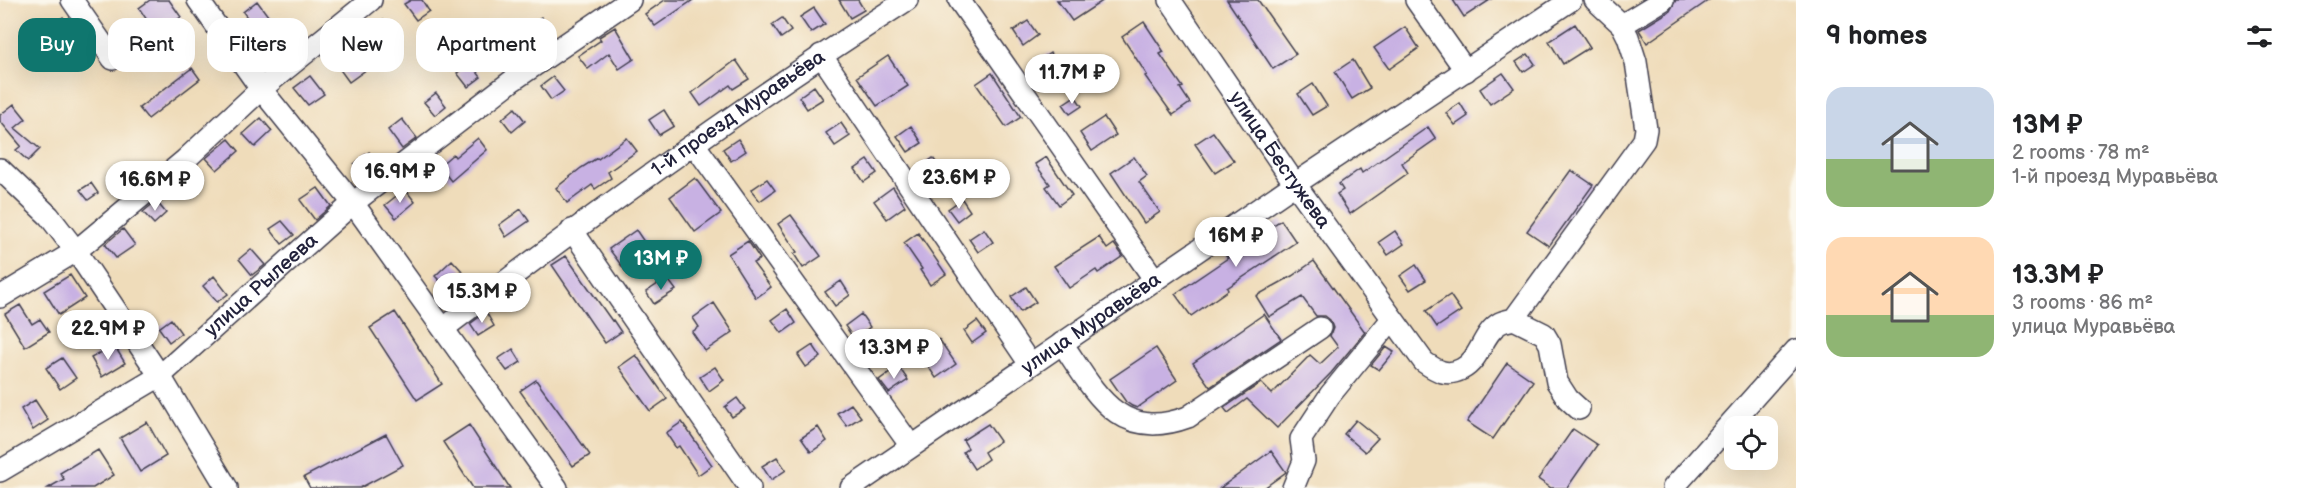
<!DOCTYPE html>
<html lang="en">
<head>
<meta charset="utf-8">
<style>
	body { margin:0; font-family:"Balsamiq Sans",sans-serif; background:#f2f2f2; color:#202124; height:100vh; display:flex; flex-direction:column; font-size:22px; white-space:nowrap }
	* { box-sizing:border-box; margin:0 }
	p { font-size:20px; color:#757577 }
	.icon { flex:none; width:33px; height:33px; fill:none; stroke:currentColor; stroke-width:2; stroke-linecap:round; stroke-linejoin:round }
	.map { position:relative; flex:1; overflow:hidden }
	.side { display:flex; flex-direction:column; background:#fff; width:510px }
	.side>* { flex:none }
	.banner { position:absolute; left:18px; top:18px; width:570px; height:54px; display:flex; gap:12px }
	.buttons { position:absolute; left:1724px; top:416px; display:grid; gap:12px }
	.buttons a { display:grid; place-items:center; width:54px; height:54px; border-radius:12px; background:#fff; box-shadow:0 6px 24px #0002; font-size:30px }
	.price { position:absolute; translate:-50% -51px; padding:0 14px; border-radius:21px; background:#fff; color:#222; font-size:20px; line-height:39px; filter:drop-shadow(0 2px 3px #0008) }
	.price::after { content:''; position:absolute; left:50%; top:36px; width:18px; height:14px; margin-left:-9px; background:inherit; clip-path:polygon(0 0,100% 0,50% 100%) }
	.price.on { background:#0f766e; color:#fff }
	ul { padding:0; list-style:none }
	li { display:flex; align-items:center; gap:18px; height:150px; padding:0 30px }
	li span { display:grid; place-items:center; flex:none; width:168px; height:120px; border-radius:18px; color:#555 }
	li>.icon { margin-inline-start:auto }
	span .icon { width:72px; height:72px; fill:#fffc; stroke-width:1 }
	li b { font-size:26px }
	h2 { display:flex; justify-content:space-between; align-items:center; height:72px; padding:0 30px; font-size:26px }
	.chip { padding:0 21px; border-radius:18px; background:#fff; box-shadow:0 6px 24px #0002; font-size:21px; line-height:54px }
	.chip.on { background:#0f766e; color:#fff }
	main { display:flex; flex:1; min-height:0 }
	.map>svg:first-child { display:block }
	.building { fill:#c8b1e3 }
	.lines { fill:none; stroke-linecap:round; stroke-linejoin:round }
	.minor-casing { stroke:#413e4e; stroke-width:24 }
	.minor { stroke:#fff; stroke-width:21 }
	.labels { text-anchor:middle; dominant-baseline:central; stroke-width:6; stroke-linejoin:round; paint-order:stroke }
	.street-label { font-size:20px; fill:#22223b; stroke:#fbf7ec }
</style>
</head>
<body>
<main>
<div class="map">
<svg width="1796" height="488" viewBox="0 0 1796 488">
	<rect width="100%" height="100%" fill="#fbf7ec"/>
	<filter id="ink" filterUnits="userSpaceOnUse"><feTurbulence type="fractalNoise" baseFrequency=".0167" numOctaves="2"/><feDisplacementMap in="SourceGraphic" scale="12" xChannelSelector="R" yChannelSelector="G"/><feConvolveMatrix kernelMatrix="1 2 1 2 8 2 1 2 1" color-interpolation-filters="sRGB"/></filter>
	<filter id="wash" filterUnits="userSpaceOnUse"><feTurbulence type="fractalNoise" baseFrequency=".008" numOctaves="4" result="noise"/><feDisplacementMap in="SourceGraphic" scale="24" xChannelSelector="R" yChannelSelector="G"/><feGaussianBlur stdDeviation="1.35" result="paint"/><feColorMatrix in="noise" values="0 0 0 0 0 0 0 0 0 0 0 0 0 0 0 0 0 1.4 0 .05"/><feComposite in="paint" operator="in"/></filter>
	<g filter="url(#wash)">
		<rect width="100%" height="100%" fill="#efdcba"/>
		<g id="blocks">
			<path class="building" d="M150,0H169L181,17L156,34L139,8Z
				M411,0H422L429,11L416,20L404,4Z
				M665,0H693L655,26L645,14Z
				M839,0H858L864,10L850,18Z
				M1057,0H1104L1072,21Z
				M1227,0H1258L1296,54L1273,69Z
				M1453,0H1490L1464,17Z
				M1676,0H1709L1647,43L1639,30L1670,11Z
				M257,1L274,24L260,35L243,12Z
				M814,8L825,24L811,33L800,17Z
				M63,17L71,30L56,40L47,28Z
				M541,17L550,30L536,40L527,26Z
				M782,18L791,31L781,38L772,25Z
				M383,20L396,39L380,50L367,30Z
				M1028,21L1038,35L1023,46L1013,31Z
				M1144,22L1164,52L1160,54L1183,87L1180,88L1190,103L1173,115L1145,76L1147,75L1122,37Z
				M1575,24L1590,47L1563,64L1549,41Z
				M615,27L634,59L619,69L609,53L588,69L578,56L601,40L599,37Z
				M1405,27L1419,48L1389,69L1374,48Z
				M351,48L367,69L349,82L333,60Z
				M504,48L513,60L500,68L492,57Z
				M1050,53L1059,67L1043,78L1034,64Z
				M1528,54L1535,64L1523,72L1516,62Z
				M888,56L908,86L877,106L857,77Z
				M736,60L749,79L733,89L730,85L701,106L692,93Z
				M1353,60L1370,88L1352,99L1335,72Z
				M470,63L481,77L468,87L457,73Z
				M192,68L200,79L148,119L139,108Z
				M992,73L1021,117L1006,127L976,84Z
				M1503,73L1514,88L1490,104L1480,89Z
				M310,76L324,94L308,105L294,88Z
				M553,77L564,91L551,100L541,86Z
				M1313,84L1327,106L1312,115L1298,94Z
				M814,86L823,99L807,109L799,97Z
				M436,93L446,106L435,115L424,102Z
				M1075,96L1082,106L1070,114L1063,104Z
				M1460,103L1468,116L1455,125L1446,113Z
				M14,104L26,119L15,128L40,149L28,161L16,150L21,146L0,121V115Z
				M515,108L525,121L512,132L502,119Z
				M664,110L674,126L659,135L649,120Z
				M1104,117L1116,135L1092,151L1080,133Z
				M261,118L272,131L255,147L243,134Z
				M402,119L417,138L402,149L388,130Z
				M841,123L850,136L835,146L826,133Z
				M911,126L922,143L908,152L897,136Z
				M1428,127L1436,139L1402,163L1408,173L1350,214L1337,194L1343,190L1339,184L1360,169L1362,173Z
				M1213,132L1234,161L1215,173L1195,144Z
				M478,138L487,150L451,181L439,166L453,154L455,157Z
				M627,138L637,151L608,172L611,178L595,189L592,185L567,203L556,188L581,168L597,158L598,159Z
				M229,139L239,151L217,170L206,158Z
				M738,139L746,151L731,161L723,149Z
				M369,152L378,165L364,176L354,164Z
				M1046,157L1072,195L1059,205L1046,187L1050,184L1035,164Z
				M1134,157L1147,176L1139,182L1160,212L1144,223L1111,173Z
				M933,158L943,172L929,182L919,168Z
				M868,160L877,173L864,182L855,169Z
				M1571,170L1593,185L1549,246L1527,231Z
				M188,174L198,186L184,197L174,186Z
				M695,178L721,213L695,232L670,197Z
				M767,179L775,190L760,201L751,190Z
				M91,183L98,193L88,200L80,190Z
				M893,187L905,206L887,219L874,201Z
				M318,188L331,206L315,220L300,200Z
				M405,189L415,202L396,218L385,205Z
				M962,199L970,211L957,221L948,209Z
				M156,201L166,213L154,224L143,212Z
				M521,209L529,221L506,237L499,225Z
				M791,215L821,256L803,268L794,254L797,252L778,224Z
				M1281,220L1296,242L1227,288L1228,290L1191,316L1175,294L1228,258L1226,256Z
				M282,221L294,235L282,244L270,229Z
				M123,229L135,245L116,258L105,244Z
				M984,229L993,242L978,252L969,239Z
				M636,230L653,255L627,273L609,249Z
				M1395,231L1404,244L1388,255L1379,242Z
				M918,233L946,274L930,285L920,270L922,269L904,243Z
				M1099,237L1107,249L1114,244L1123,256L1098,273L1096,270L1069,288L1054,266Z
				M748,241L760,259L753,263L771,287L756,298L728,254Z
				M251,249L265,265L252,275L239,259Z
				M566,256L612,321L613,320L621,332L605,343L552,265Z
				M452,260L462,271L445,286L435,276Z
				M1314,261L1365,332L1331,373L1277,428L1247,399L1228,413L1224,408L1261,383L1272,394L1310,355L1320,364L1338,347L1330,336L1333,328L1330,320L1325,316H1316L1302,297L1269,317L1256,296L1292,276Z
				M1416,265L1426,280L1410,290L1400,276Z
				M70,275L85,298L59,315L44,291Z
				M214,276L228,294L217,302L203,286Z
				M667,278L676,290L654,304L646,292Z
				M841,281L850,295L835,306L825,292Z
				M1026,287L1036,302L1020,312L1011,297Z
				M1450,295L1461,311L1437,327L1426,311Z
				M714,303L733,332L705,351L692,332L699,327L693,318Z
				M20,305L32,324L40,319L49,332L25,347L5,314Z
				M787,309L796,323L782,333L772,320Z
				M395,312L442,384L417,400L370,328Z
				M486,312L494,326L478,336L470,324Z
				M861,314L870,327L854,339L845,326Z
				M1264,314L1281,339L1210,387L1193,363Z
				M171,319L181,333L169,342L159,328Z
				M977,321L986,333L972,343L964,331Z
				M939,339L956,364L936,378L919,353Z
				M114,345L125,363L102,377L91,358Z
				M813,345L821,357L806,367L798,355Z
				M1386,347L1394,352L1379,370L1371,365Z
				M1156,348L1177,380L1137,408L1132,406L1126,402L1110,379Z
				M513,349L521,362L507,371L498,359Z
				M636,355L667,399L650,411L619,367Z
				M62,358L76,378L60,389L46,368Z
				M1507,363L1533,381L1493,439L1467,422Z
				M898,366L908,380L889,393L879,380Z
				M715,367L724,380L709,391L700,377Z
				M536,380L590,455L573,466L520,391Z
				M737,398L745,409L732,417L725,407Z
				M35,400L48,420L33,430L21,409Z
				M851,404L861,417L847,426L837,413Z
				M1356,420L1378,438L1365,452L1344,434Z
				M147,422L166,456L140,472L120,438Z
				M682,422L712,465L698,475L679,446L676,448L666,433Z
				M988,424L1000,441L984,452L988,459L974,469L963,452L968,448L963,440Z
				M469,425L510,488H473L443,442Z
				M818,427L827,441L811,452L801,438Z
				M1573,429L1597,445L1567,488H1551L1538,479Z
				M386,434L403,465L360,488H310L304,477Z
				M98,450L114,475L93,488H48L64,479L60,473Z
				M1271,451L1286,472L1264,488H1220Z
				M777,457L786,470L771,480L762,466Z"/>
		</g>
	</g>
	<g filter="url(#ink)">
		<use href="#blocks" fill-opacity="0" stroke="#413e4e" stroke-width="1.5"/>
		<g class="lines">
			<g class="minor-casing">
				<g id="minor">
					<path d="M72,0L113,59"/>
					<path d="M198,0L261,89L353,203L557,488"/>
					<path d="M959,0L1155,280"/>
					<path id="s1" d="M1170,0L1295,184L1424,362C1437,371 1447,377 1462,369C1481,359 1482,333 1500,323C1504,321 1510,320 1514,319L1644,140L1646,129L1636,62L1628,37L1622,25L1595,0"/>
					<path d="M1416,0L1466,71"/>
					<path d="M1622,25L1663,0"/>
					<path d="M821,55L1030,364"/>
					<path d="M694,144L911,446"/>
					<path d="M0,169L49,216L76,251L160,376L227,488"/>
					<path d="M572,230L750,488"/>
					<path d="M0,297L76,251L185,160L261,89L371,0"/>
					<path d="M1514,319L1544,334L1550,344L1557,382L1568,399L1579,409"/>
					<path id="s2" d="M444,328C594,213 748,102 907,0"/>
					<path d="M1062,343C1095,392 1118,443 1188,417L1320,328"/>
					<path id="s3" d="M0,471L160,376L353,203L513,80L630,0"/>
					<path id="s4" d="M851,488L1295,184L1571,0"/>
					<path d="M1293,488L1304,461L1301,439L1330,395L1392,319"/>
					<path d="M1673,488L1796,350"/>
				</g>
			</g>
			<use href="#minor" class="minor"/>
		</g>
	</g>
	<g class="labels">
		<g class="street-label">
			<text stroke="none"><textPath href="#s2" startOffset="364">1-й проезд Муравьёва</textPath></text>
			<text stroke="none"><textPath href="#s1" startOffset="194">улица Бестужева</textPath></text>
			<text stroke="none"><textPath href="#s3" startOffset="322">улица Рылеева</textPath></text>
			<text stroke="none"><textPath href="#s4" startOffset="291">улица Муравьёва</textPath></text>
		</g>
	</g>
</svg>
<div class="buttons">
<a><svg class="icon" aria-label="locate" viewBox="0 0 24 24"><circle cx="12" cy="12" r="6"/><path d="M12 2v4M12 18v4M2 12h4M18 12h4"/></svg></a>
</div>
<b class="price" style="left:1072px;top:105px">11.7M ₽</b>
<b class="price" style="left:400px;top:204px">16.9M ₽</b>
<b class="price" style="left:959px;top:210px">23.6M ₽</b>
<b class="price" style="left:155px;top:212px">16.6M ₽</b>
<b class="price" style="left:1236px;top:268px">16M ₽</b>
<b class="price on" style="left:661px;top:291px">13M ₽</b>
<b class="price" style="left:482px;top:324px">15.3M ₽</b>
<b class="price" style="left:108px;top:361px">22.9M ₽</b>
<b class="price" style="left:894px;top:380px">13.3M ₽</b>
<div class="banner">
<a class="chip on">Buy</a>
<a class="chip">Rent</a>
<a class="chip">Filters</a>
<a class="chip">New</a>
<a class="chip">Apartment</a>
</div>
</div>
<section class="side">
<h2>9 homes<svg class="icon" aria-label="filters" viewBox="0 0 24 24"><path d="M4 7h16M4 17h16"/><circle cx="9" cy="7" r="2"/><circle cx="15" cy="17" r="2"/></svg></h2>
<ul>
<li><span style="background:linear-gradient(#c9d6e8 60%,#8fb573 0)"><svg class="icon" aria-label="home" viewBox="0 0 24 24"><path d="M3 11l9-7 9 7M6 9v11h12V9"/></svg></span><div><b>13M ₽</b><p>2 rooms · 78 m²</p><p>1-й проезд Муравьёва</p></div></li>
<li><span style="background:linear-gradient(#ffd9b3 65%,#8fb573 0)"><svg class="icon" aria-label="home" viewBox="0 0 24 24"><path d="M3 11l9-7 9 7M6 9v11h12V9"/></svg></span><div><b>13.3M ₽</b><p>3 rooms · 86 m²</p><p>улица Муравьёва</p></div></li>
</ul>
</section>
</main>
</body>
</html>
